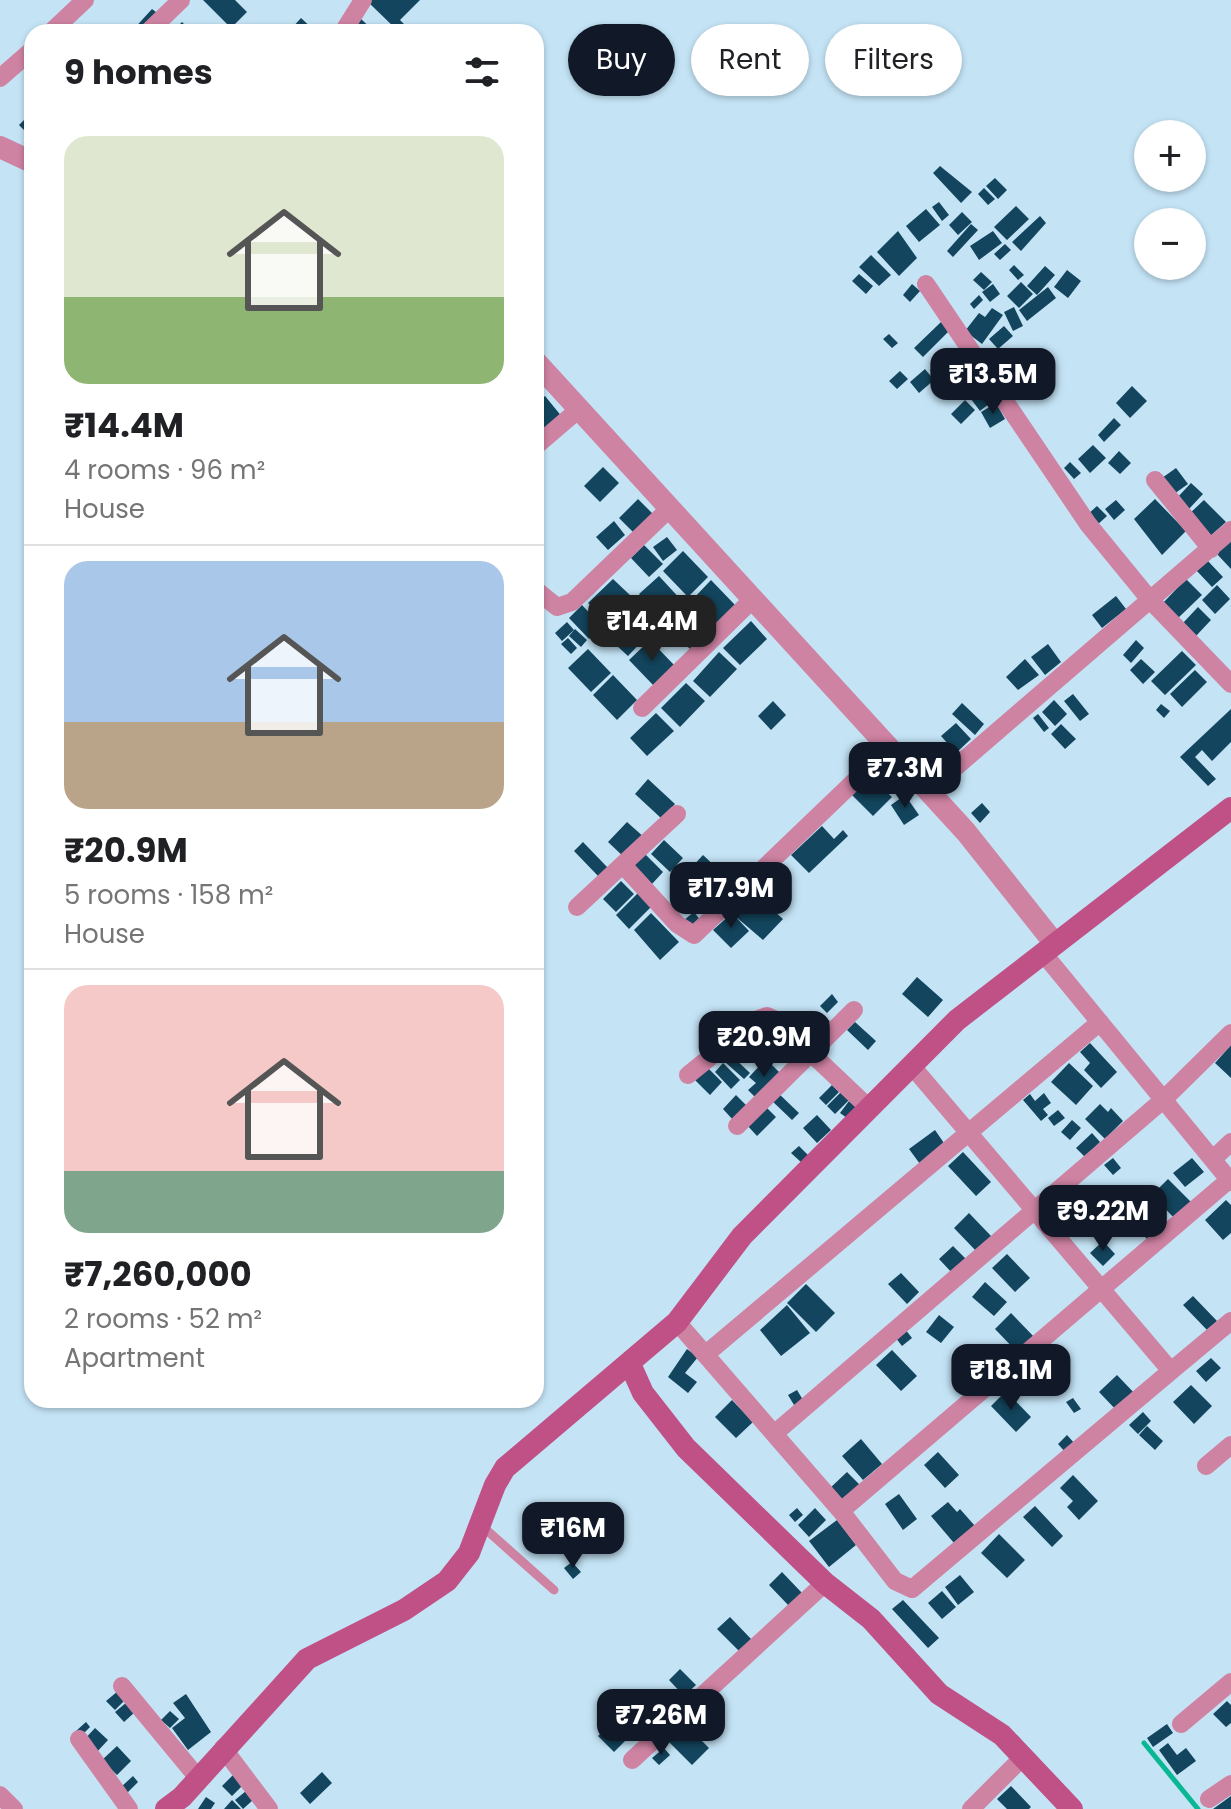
<!DOCTYPE html>
<html lang="en">
<head>
<meta charset="utf-8">
<style>
	body { margin:0; font-family:Poppins,sans-serif; background:#f6f6f6; color:#202124; height:100vh; display:flex; flex-direction:column; font-size:30px; white-space:nowrap }
	* { box-sizing:border-box; margin:0 }
	p { font-size:26px; color:#757577 }
	.icon { flex:none; width:44px; height:44px; fill:none; stroke:currentColor; stroke-width:2; stroke-linecap:round; stroke-linejoin:round }
	.map { position:relative; flex:1; overflow:hidden }
	.drawer { position:absolute; left:24px; top:24px; width:520px; height:1384px; display:flex; flex-direction:column; background:#fff; border-radius:24px; box-shadow:0 2px 6px #0004 }
	.drawer>* { flex:none }
	.top-card { position:absolute; left:568px; top:24px; width:542px; height:72px; display:flex; gap:16px }
	.buttons { position:absolute; left:1134px; top:120px; display:grid; gap:16px }
	.buttons a { display:grid; place-items:center; width:72px; height:72px; border-radius:50%; background:#fff; box-shadow:0 2px 6px #0004; font-size:40px }
	.price { position:absolute; translate:-50% -68px; padding:0 18px; border-radius:16px; background:#111827; color:#fff; font-size:26px; line-height:52px; filter:drop-shadow(0 2px 4px #0008) }
	.price::after { content:''; position:absolute; left:50%; top:48px; width:24px; height:18px; margin-left:-12px; background:inherit; clip-path:polygon(0 0,100% 0,50% 100%) }
	.price.on { background:#222; color:#fff }
	ul { padding:0; list-style:none }
	li { display:grid; align-content:center; gap:16px; height:424px; padding:0 40px }
	li+li { border-top:2px solid #e0e0e0 }
	li span { display:grid; place-items:center; height:248px; border-radius:24px; color:#555 }
	li>.icon { margin-inline-start:auto }
	span .icon { width:144px; height:144px; fill:#fffc; stroke-width:1 }
	li b { font-size:34px }
	h2 { display:flex; justify-content:space-between; align-items:center; height:96px; padding:0 40px; font-size:34px }
	.pill { padding:0 28px; border-radius:36px; background:#fff; box-shadow:0 2px 6px #0004; font-size:28px; line-height:72px }
	.pill.on { background:#111827; color:#fff }
	.map>svg:first-child { display:block }
	.lines { fill:none; stroke-linecap:round; stroke-linejoin:round }
	.stream { stroke:#0ab795; stroke-width:5 }
	.building { fill:#13465e }
	.service { stroke:#cf83a3; stroke-width:9 }
	.minor { stroke:#cf83a3; stroke-width:18 }
	.tertiary { stroke:#cf83a3; stroke-width:22 }
	.secondary { stroke:#c05187; stroke-width:22 }
</style>
</head>
<body>
<div class="map">
<svg width="1231" height="1809" viewBox="0 0 1231 1809">
	<rect width="100%" height="100%" fill="#c4e4f6"/>
	<g class="lines">
		<path class="stream" d="M1144,1743L1198,1809"/>
	</g>
	<path class="building" d="M203,0H235L247,12L231,28Z
		M366,0H420L400,20L412,32H399Z
		M152,9L160,15L145,32H131Z
		M301,18L316,32H294L291,29Z
		M361,19L375,32H349Z
		M182,22L192,32H172Z
		M32,112V126L26,132L19,125Z
		M940,166L972,192L961,203L933,173Z
		M995,178L1007,190L998,199L986,186Z
		M984,188L995,199L988,205L978,194Z
		M939,202L949,215L942,221L932,207Z
		M1016,206L1029,219L1007,240L994,227Z
		M926,209L940,225L919,242L906,226Z
		M962,212L972,222L958,235L949,225Z
		M1040,216L1046,223L1021,251L1012,242Z
		M971,224L978,230L953,257L947,251Z
		M898,231L917,258L899,276L877,252Z
		M993,231L1002,243L979,260L970,246Z
		M1005,244L1011,250L1000,260L994,254Z
		M871,255L891,275L879,286L859,267Z
		M1014,265L1024,275L1018,280L1009,270Z
		M1045,266L1055,275L1037,295L1027,286Z
		M1067,270L1081,281L1068,298L1054,287Z
		M981,272L992,282L984,290L973,280Z
		M859,274L873,286L866,294L852,281Z
		M1021,282L1033,294L1019,308L1007,296Z
		M912,284L920,291L910,302L903,295Z
		M993,284L1000,294L990,302L982,292Z
		M1048,287L1056,298L1027,321L1019,310Z
		M979,295L983,300L974,309L970,304Z
		M1014,307L1023,326L1013,331L1004,312Z
		M992,308L1003,315L982,344L965,331L979,313L985,317Z
		M941,322L949,331L923,357L914,348Z
		M1004,326L1013,336L998,349L989,339Z
		M889,334L898,343L892,348L883,339Z
		M956,348L975,365L967,373L976,381L959,400L949,391L960,379L942,363Z
		M939,361L956,379L940,395L931,387L939,379L930,370Z
		M925,369L934,380L919,393L910,382Z
		M900,371L908,379L897,389L889,381Z
		M1132,386L1147,401L1130,418L1116,403Z
		M986,388L994,400L980,411L971,399Z
		M545,396L563,418L545,432L536,421V403Z
		M965,400L975,410L961,424L951,414Z
		M996,403L1005,419L990,428L981,412Z
		M1114,418L1121,425L1104,442L1098,435Z
		M1093,445L1106,458L1090,473L1078,459Z
		M1119,451L1131,463L1120,474L1108,463Z
		M1070,462L1081,473L1074,479L1064,468Z
		M603,467L619,483L600,502L584,486Z
		M1176,468L1188,484L1174,494L1162,478Z
		M1191,483L1203,494L1188,510L1176,499Z
		M638,499L654,515L635,534L619,518Z
		M1155,499L1186,531L1162,555L1134,519Z
		M1116,500L1125,510L1114,520L1105,509Z
		M1204,500L1226,522L1208,538L1188,515Z
		M1097,506L1107,516L1096,526L1087,515Z
		M614,521L625,535L608,550L596,537Z
		M667,537L677,550L663,561L653,547Z
		M1231,539V569L1216,553Z
		M644,545L663,564L649,577L631,558Z
		M683,551L708,577L688,597L663,571Z
		M1207,560L1223,577L1212,587L1196,570Z
		M659,576L683,602L663,621L639,594Z
		M613,579L632,597L609,622L588,603Z
		M1186,579L1202,595L1176,620L1161,605Z
		M711,580L736,606L717,625L692,600Z
		M1217,585L1230,599L1215,614L1202,600Z
		M1116,596L1126,609L1102,628L1092,615Z
		M582,605L602,626L589,639L569,618Z
		M686,605L711,630L691,650L666,625Z
		M1198,607L1211,620L1196,636L1183,623Z
		M642,611L649,618L643,625L636,618Z
		M623,612L648,635L628,656L603,633Z
		M751,621L767,639L740,665L723,648Z
		M567,622L574,630L562,641L555,633Z
		M575,629L587,640L581,647L569,636Z
		M568,638L577,648L571,654L561,644Z
		M650,640L675,666L654,686L629,660Z
		M1136,640L1144,648L1131,663L1123,655Z
		M1048,644L1061,662L1045,675L1031,657Z
		M588,649L611,673L591,692L568,668Z
		M1182,651L1196,665L1165,695L1151,681Z
		M719,652L737,669L710,697L693,681Z
		M1025,659L1039,675L1018,690L1006,677Z
		M1141,659L1155,672L1143,684L1130,670Z
		M1195,670L1207,682L1182,707L1170,694Z
		M613,675L637,700L617,720L593,695Z
		M686,683L705,701L680,727L661,708Z
		M1073,694L1089,714L1080,721L1064,701Z
		M1054,700L1067,714L1055,726L1042,712Z
		M773,701L786,715L771,730L758,716Z
		M962,703L984,724L975,735L952,714Z
		M1161,704L1170,711L1164,718L1156,710Z
		M1231,709V742L1212,761L1202,750L1195,757L1216,779L1208,786L1180,757Z
		M656,713L674,731L647,756L630,738Z
		M1038,714L1049,728L1044,732L1033,718Z
		M956,723L971,739L956,753L941,736Z
		M1061,724L1076,739L1065,749L1051,734Z
		M870,776L892,797L873,816L852,795Z
		M648,779L675,804L662,819L635,794Z
		M905,795L919,815L904,825L891,805Z
		M982,803L990,812L980,823L971,813Z
		M627,822L645,838L626,859L608,842Z
		M822,826L834,839L843,830L848,836L809,873L791,855Z
		M664,840L683,858L670,872L651,854Z
		M583,842L608,868L599,877L574,851Z
		M645,854L663,872L652,884L634,865Z
		M703,855L736,886L710,914L689,894L702,879L691,868Z
		M621,881L634,894L616,912L603,899Z
		M638,893L651,907L629,929L616,915Z
		M755,894L783,919L763,940L735,916Z
		M694,912L701,921L691,929L684,920Z
		M651,913L679,942L660,960L634,930Z
		M732,913L749,931L731,948L713,930Z
		M917,977L943,1000L928,1017L902,994Z
		M832,994L838,1002L827,1013L820,1006Z
		M825,1016L834,1026L820,1037L812,1027Z
		M855,1022L876,1041L868,1050L847,1030Z
		M758,1030L764,1036L771,1030L780,1039L774,1045L770,1042L750,1061L738,1049Z
		M1090,1043L1117,1072L1101,1088L1084,1070L1090,1063L1080,1052Z
		M1231,1045V1078L1215,1063Z
		M731,1055L750,1073L744,1079L725,1062Z
		M766,1059L784,1077L757,1099L748,1090L756,1083L749,1077Z
		M723,1063L740,1080L731,1089L715,1072Z
		M1069,1063L1093,1086L1076,1105L1051,1082Z
		M708,1068L722,1082L710,1095L695,1080Z
		M832,1085L839,1092L826,1105L819,1098Z
		M777,1092L799,1113L792,1120L770,1099Z
		M841,1092L849,1100L835,1114L827,1106Z
		M1044,1093L1051,1103L1043,1109L1048,1115L1041,1121L1023,1100L1030,1094L1035,1101Z
		M736,1095L748,1107L734,1121L723,1109Z
		M849,1101L856,1107L847,1118L840,1113Z
		M1100,1104L1108,1112L1111,1108L1123,1121L1105,1139L1085,1119Z
		M765,1106L776,1117L757,1136L746,1124Z
		M1058,1110L1065,1118L1054,1126L1048,1118Z
		M817,1115L831,1130L817,1143L803,1128Z
		M1072,1120L1081,1128L1070,1140L1061,1132Z
		M935,1130L946,1146L920,1164L909,1149Z
		M1092,1133L1100,1142L1085,1157L1076,1148Z
		M799,1146L809,1156L802,1163L791,1153Z
		M963,1152L991,1182L976,1196L948,1166Z
		M1113,1158L1121,1168L1113,1175L1104,1165Z
		M1192,1158L1204,1172L1185,1187L1173,1173Z
		M1168,1179L1193,1204L1176,1220L1152,1195Z
		M1073,1198L1089,1215L1074,1230L1058,1213Z
		M1226,1200L1231,1205V1233L1223,1240L1205,1220Z
		M1142,1204L1163,1227L1149,1241L1127,1218Z
		M969,1213L992,1237L977,1252L954,1228Z
		M1103,1241L1115,1254L1103,1266L1090,1253Z
		M953,1246L967,1260L953,1274L939,1259Z
		M1007,1254L1030,1278L1015,1292L992,1268Z
		M901,1273L919,1292L907,1304L888,1284Z
		M985,1282L1007,1302L994,1316L972,1297Z
		M806,1284L835,1313L816,1332L787,1303Z
		M1193,1296L1217,1321L1207,1330L1183,1305Z
		M787,1305L810,1333L781,1356L760,1330Z
		M1011,1313L1037,1340L1021,1356L995,1329Z
		M939,1315L954,1327L941,1343L926,1332Z
		M905,1329L912,1338L902,1346L895,1337Z
		M970,1346L997,1373L980,1389L954,1361Z
		M687,1349L698,1357L685,1373L697,1382L688,1393L668,1377Z
		M892,1350L917,1376L901,1391L876,1365Z
		M1211,1358L1221,1368L1206,1382L1196,1371Z
		M1117,1375L1137,1396L1120,1414L1099,1392Z
		M1191,1385L1212,1406L1194,1424L1173,1402Z
		M797,1390L803,1400L794,1405L788,1395Z
		M1006,1391L1031,1417L1016,1432L991,1406Z
		M1073,1398L1081,1409L1074,1413L1066,1402Z
		M732,1400L753,1422L736,1438L715,1417Z
		M1143,1412L1151,1421L1138,1434L1129,1425Z
		M1147,1426L1163,1441L1155,1450L1139,1435Z
		M1067,1435L1076,1445L1066,1453L1058,1444Z
		M861,1439L882,1464L863,1480L842,1456Z
		M938,1452L959,1475L945,1488L924,1465Z
		M847,1472L861,1486L843,1504L829,1489Z
		M1073,1475L1098,1501L1079,1520L1067,1507L1073,1501L1060,1488Z
		M899,1494L917,1519L903,1530L885,1504Z
		M948,1502L957,1512L960,1509L975,1526L954,1543L931,1516Z
		M1035,1506L1063,1536L1052,1547L1023,1517Z
		M797,1508L803,1515L795,1522L789,1515Z
		M815,1508L826,1520L809,1537L798,1525Z
		M837,1520L856,1545L829,1567L809,1541Z
		M999,1534L1025,1560L1007,1578L981,1553Z
		M572,1562L581,1572L573,1579L564,1568Z
		M782,1572L802,1593L789,1606L769,1585Z
		M960,1575L974,1592L958,1605L945,1587Z
		M942,1591L956,1607L942,1619L928,1603Z
		M903,1600L939,1638L928,1648L892,1609Z
		M730,1617L752,1640L740,1652L717,1629Z
		M680,1669L696,1685L684,1696L669,1680Z
		M118,1691L126,1699L115,1710L106,1701Z
		M186,1694L211,1732L188,1750L172,1728L185,1718L173,1703Z
		M1227,1701L1231,1705V1723L1226,1727L1213,1714Z
		M127,1702L135,1712L124,1722L115,1712Z
		M170,1711L179,1719L170,1728L161,1720Z
		M628,1713L640,1728L631,1735L618,1721Z
		M86,1722L90,1727L81,1736L76,1731Z
		M612,1722L628,1738L614,1752L598,1736Z
		M684,1723L709,1748L692,1765L667,1740Z
		M1167,1724L1173,1733L1153,1747L1147,1738Z
		M95,1728L108,1740L95,1754L82,1742Z
		M1168,1743L1177,1755L1186,1748L1196,1761L1177,1775L1159,1750Z
		M117,1746L131,1761L117,1775L102,1760Z
		M664,1748L670,1755L659,1765L652,1758Z
		M322,1772L332,1783L310,1804L300,1793Z
		M233,1775L243,1785L232,1796L222,1786Z
		M133,1776L138,1782L127,1793L121,1787Z
		M1011,1786L1031,1807L1029,1809H1007L997,1799Z
		M246,1791L253,1800L243,1809L235,1800Z
		M1231,1796V1809H1213Z
		M206,1797L215,1803L211,1809H198Z
		M232,1800L241,1809H224Z"/>
	<g class="lines">
		<path class="service" d="M482,1526L554,1590"/>
		<path class="minor" d="M51,32L85,0
			M148,32L181,0
			M343,32L363,0
			M0,78L32,50
			M926,284L1088,524L1151,601L1231,684
			M536,446L578,410
			M1155,480L1211,549
			M536,590L557,607L572,602L670,508
			M642,708L753,599
			M928,791L1231,530
			M623,865L677,924L694,935L889,748
			M577,907L677,814
			M1043,953L1231,1182
			M911,1065L1171,1371L1231,1321
			M688,1075L756,1020L767,1016L776,1020L869,1108
			M737,1126L854,1010
			M1213,1159L1231,1142
			M677,1322L841,1511L895,1581L912,1589L1171,1371
			M706,1354L1100,1022
			M775,1433L1163,1100L1231,1033
			M1206,1466L1231,1445
			M841,1511L1229,1180
			M122,1686L198,1778
			M1181,1724L1231,1682
			M79,1739L129,1809
			M223,1748L269,1809
			M632,1760L825,1583
			M0,1795L14,1809
			M1209,1799L1231,1784
			M971,1809L1021,1759"/>
		<path class="tertiary" d="M0,147L32,162
			M536,362L966,832L1055,944"/>
		<path class="secondary" d="M630,1364L643,1393L686,1448L825,1583L871,1619L939,1694L1002,1735L1072,1809
			M166,1809L182,1797L307,1659L404,1610L447,1581L469,1553L495,1485L505,1468L677,1322L742,1236L957,1020L1231,808"/>
	</g>
</svg>
<div class="buttons">
<a>+</a>
<a>−</a>
</div>
<b class="price" style="left:993px;top:416px">₹13.5M</b>
<b class="price on" style="left:652px;top:663px">₹14.4M</b>
<b class="price" style="left:905px;top:810px">₹7.3M</b>
<b class="price" style="left:731px;top:930px">₹17.9M</b>
<b class="price" style="left:764px;top:1079px">₹20.9M</b>
<b class="price" style="left:1103px;top:1253px">₹9.22M</b>
<b class="price" style="left:1011px;top:1412px">₹18.1M</b>
<b class="price" style="left:573px;top:1570px">₹16M</b>
<b class="price" style="left:661px;top:1757px">₹7.26M</b>
<div class="top-card">
<a class="pill on">Buy</a>
<a class="pill">Rent</a>
<a class="pill">Filters</a>
</div>
<section class="drawer">
<h2>9 homes<svg class="icon" aria-label="filters" viewBox="0 0 24 24"><path d="M4 7h16M4 17h16"/><circle cx="9" cy="7" r="2"/><circle cx="15" cy="17" r="2"/></svg></h2>
<ul>
<li><span style="background:linear-gradient(#dfe7d0 65%,#8fb573 0)"><svg class="icon" aria-label="home" viewBox="0 0 24 24"><path d="M3 11l9-7 9 7M6 9v11h12V9"/></svg></span><div><b>₹14.4M</b><p>4 rooms · 96 m²</p><p>House</p></div></li>
<li><span style="background:linear-gradient(#a9c7e8 65%,#b9a48a 0)"><svg class="icon" aria-label="home" viewBox="0 0 24 24"><path d="M3 11l9-7 9 7M6 9v11h12V9"/></svg></span><div><b>₹20.9M</b><p>5 rooms · 158 m²</p><p>House</p></div></li>
<li><span style="background:linear-gradient(#f6c9c9 75%,#7fa58c 0)"><svg class="icon" aria-label="home" viewBox="0 0 24 24"><path d="M3 11l9-7 9 7M6 9v11h12V9"/></svg></span><div><b>₹7,260,000</b><p>2 rooms · 52 m²</p><p>Apartment</p></div></li>
</ul>
</section>
</div>
</body>
</html>
